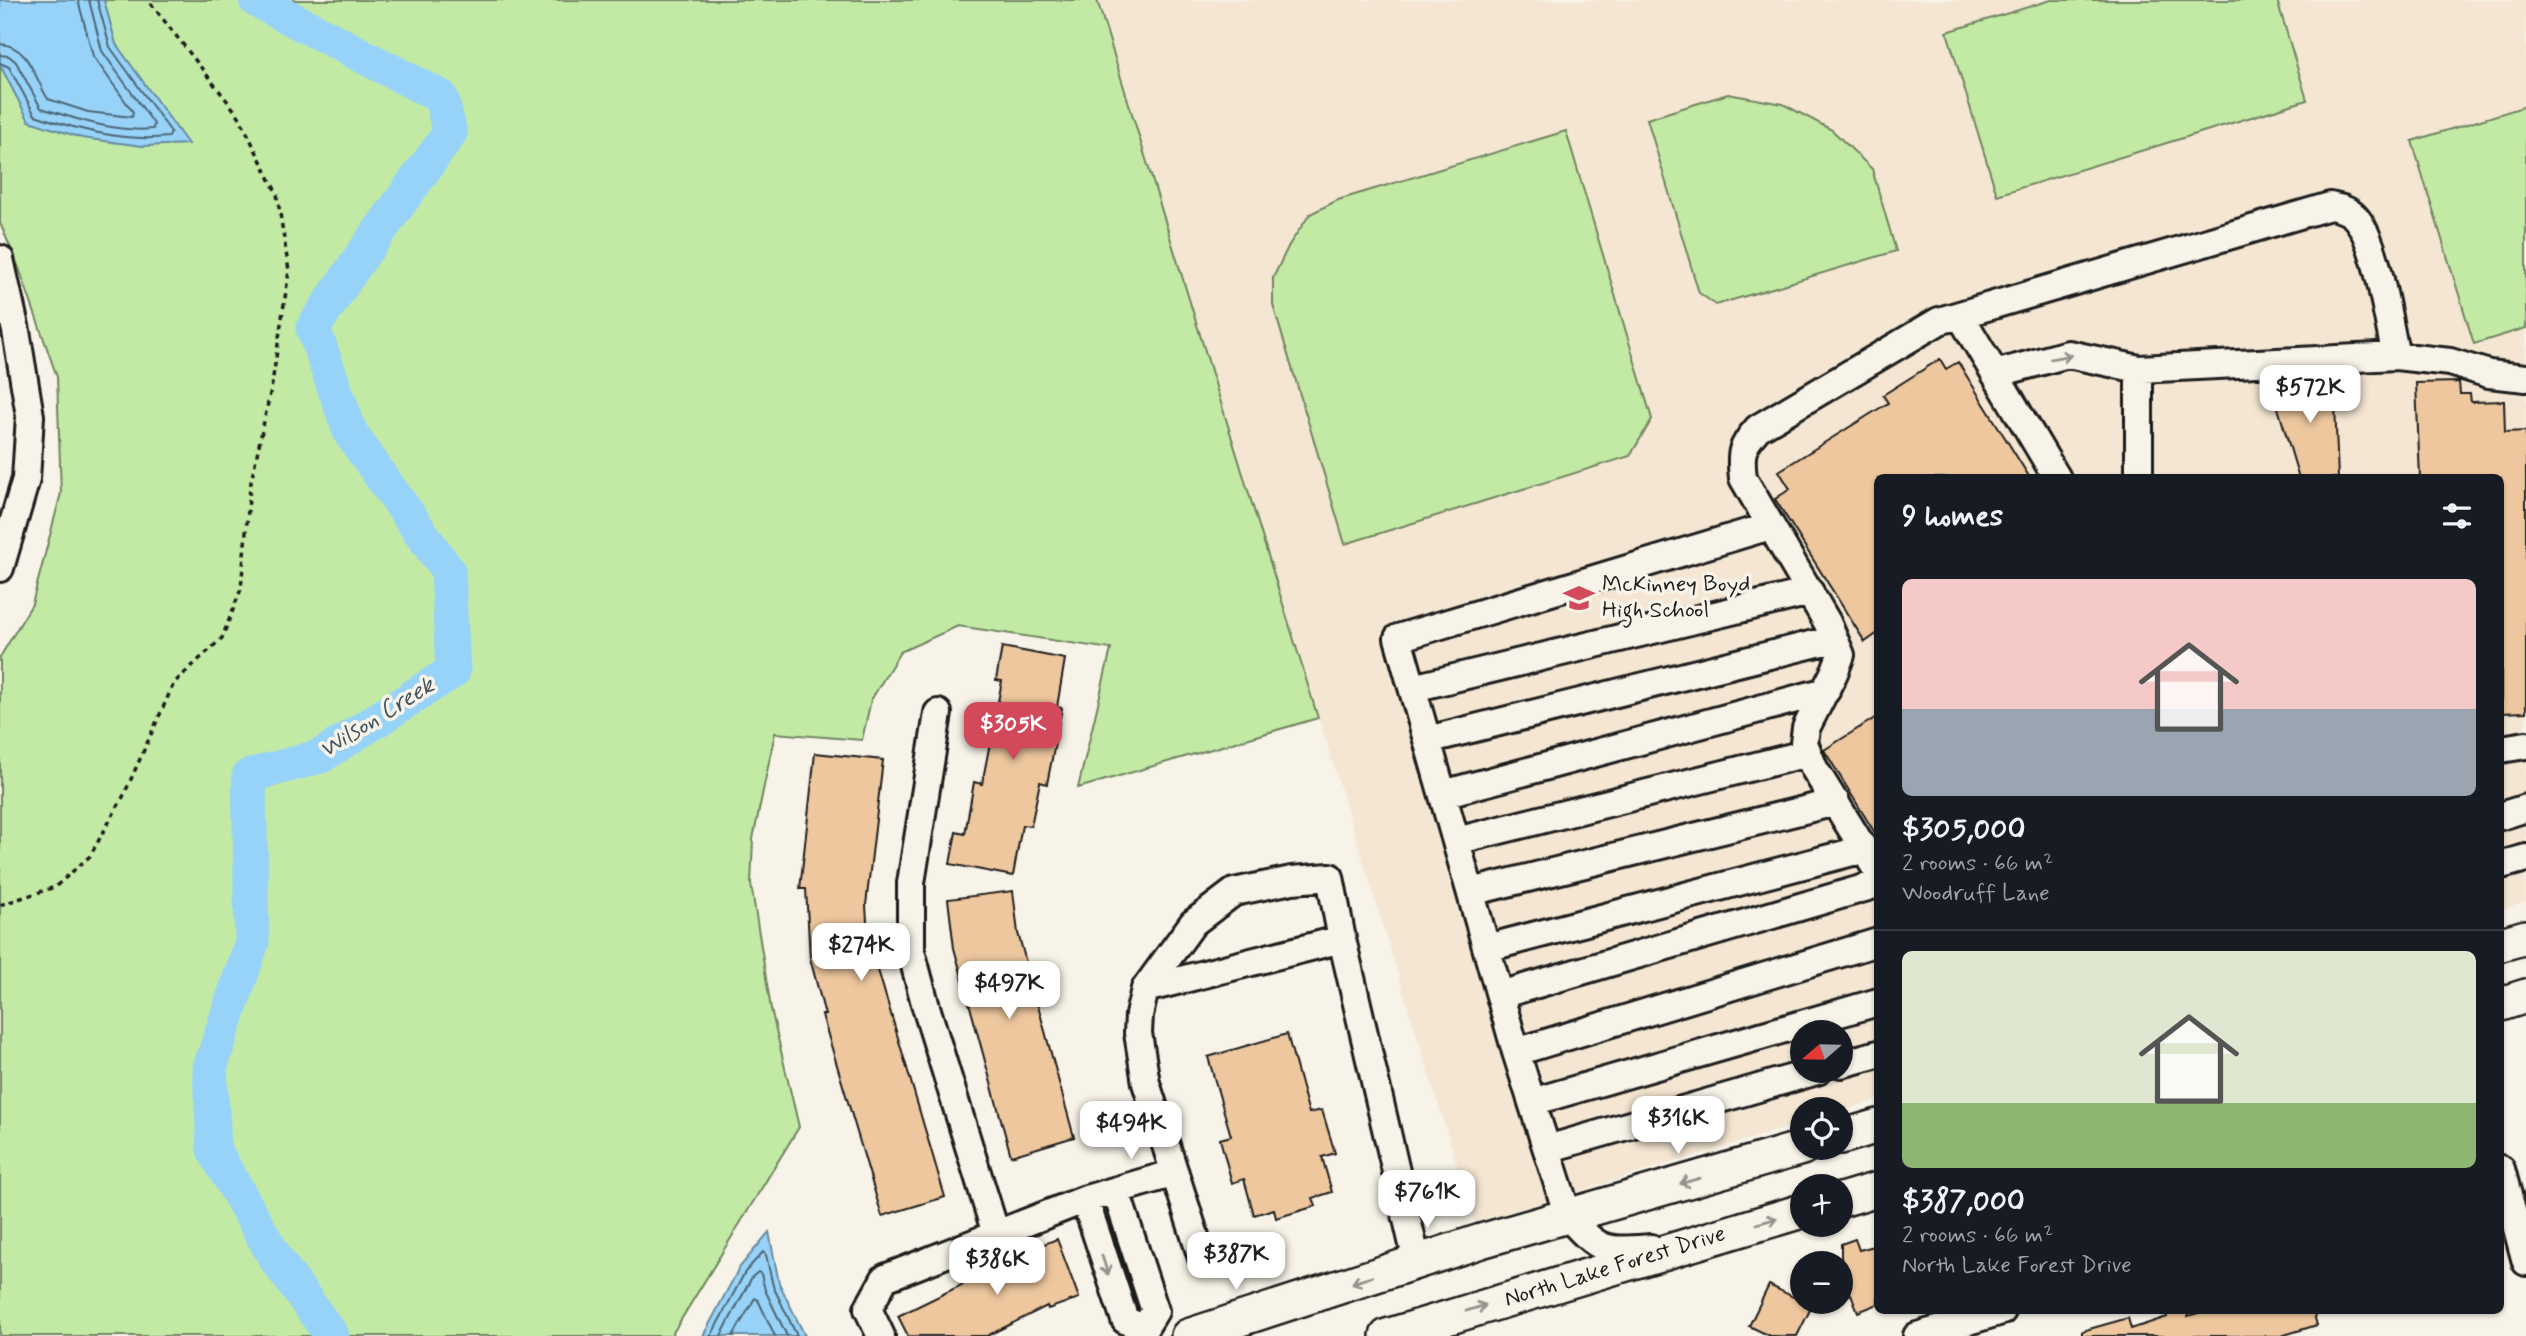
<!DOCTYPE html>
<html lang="en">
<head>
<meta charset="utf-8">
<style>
	body { margin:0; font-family:Mynerve,sans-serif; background:#20242c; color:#f1f3f6; height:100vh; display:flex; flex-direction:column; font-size:26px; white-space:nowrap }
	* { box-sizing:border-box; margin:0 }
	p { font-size:23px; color:#9ea1a6 }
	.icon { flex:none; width:38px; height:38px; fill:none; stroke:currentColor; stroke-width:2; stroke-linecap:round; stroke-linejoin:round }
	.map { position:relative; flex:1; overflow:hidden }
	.details { position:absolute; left:1874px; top:474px; width:630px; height:840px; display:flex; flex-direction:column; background:#171b24; border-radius:10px; box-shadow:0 2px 5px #0004 }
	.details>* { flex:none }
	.needle { width:46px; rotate:250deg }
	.tools { position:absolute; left:1790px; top:1020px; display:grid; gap:14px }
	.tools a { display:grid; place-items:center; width:63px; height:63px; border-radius:50%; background:#171b24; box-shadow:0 2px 5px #0004; font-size:35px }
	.price { position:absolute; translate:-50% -60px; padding:0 16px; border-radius:14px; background:#fff; color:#222; font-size:23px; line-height:46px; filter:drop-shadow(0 2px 4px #0008) }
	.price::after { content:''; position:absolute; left:50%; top:42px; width:21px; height:16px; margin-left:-10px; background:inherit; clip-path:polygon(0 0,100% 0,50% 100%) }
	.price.active { background:#d1495b; color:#fff }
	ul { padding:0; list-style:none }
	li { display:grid; align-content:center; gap:14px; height:371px; padding:0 28px }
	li+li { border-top:2px solid #363941 }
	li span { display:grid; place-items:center; height:217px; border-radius:10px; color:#555 }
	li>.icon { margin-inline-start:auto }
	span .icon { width:126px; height:126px; fill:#fffc; stroke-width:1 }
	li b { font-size:30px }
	h2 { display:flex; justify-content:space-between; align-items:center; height:84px; padding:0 28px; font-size:30px }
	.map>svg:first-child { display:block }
	.built { fill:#f4e6d2; fill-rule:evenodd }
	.green { fill:#c3eaa5; stroke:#708360; stroke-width:2 }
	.water { fill:#97d3f8; stroke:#668aa0; stroke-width:2 }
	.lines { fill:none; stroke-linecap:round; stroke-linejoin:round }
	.shore { stroke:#4d6574; stroke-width:2 }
	.river { stroke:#97d3f8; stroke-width:35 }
	.building { fill:#eec79e; stroke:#1c1c1c; stroke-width:2 }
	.minor-casing { stroke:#1c1c1c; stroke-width:32 }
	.major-casing { stroke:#1c1c1c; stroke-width:38 }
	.path { stroke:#1c1c1c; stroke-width:3.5; stroke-dasharray:5 5; stroke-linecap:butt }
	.minor { stroke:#f7f3e8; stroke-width:26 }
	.major { stroke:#f7f3e8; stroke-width:33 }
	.oneway { stroke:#94928c }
	.labels { text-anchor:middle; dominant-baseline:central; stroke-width:7; stroke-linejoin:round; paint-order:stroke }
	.poi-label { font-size:23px; fill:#1c1c1c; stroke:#f7f3e8; text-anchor:start }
	.street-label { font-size:23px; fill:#1c1c1c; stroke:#f7f3e8 }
	.water-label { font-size:24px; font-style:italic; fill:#41535e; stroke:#f7f3e8 }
</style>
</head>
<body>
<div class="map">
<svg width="2526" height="1336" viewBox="0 0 2526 1336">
	<rect width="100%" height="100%" fill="#f7f3e8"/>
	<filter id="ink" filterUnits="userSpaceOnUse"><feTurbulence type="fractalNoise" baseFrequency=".0143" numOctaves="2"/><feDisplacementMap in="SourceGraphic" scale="14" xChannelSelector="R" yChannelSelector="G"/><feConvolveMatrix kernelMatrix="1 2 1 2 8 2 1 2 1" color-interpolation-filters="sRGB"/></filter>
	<g filter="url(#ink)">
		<path class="built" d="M1097,0H2526V902L2501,910V478H1878V1100L1841,1111L1802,1110V1123L1475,1223ZM1802,1032H1841V1071H1802Z"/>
		<path class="green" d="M0,0H1097L1318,718L1078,788L1111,649L958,626L900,652L871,700L862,740L775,733L753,839L751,884L771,1009L799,1127L671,1336H0V657L32,604L61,493L57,377L19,268L0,223Z
			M2051,0H2277L2307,100L1997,195L1947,32Z
			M1728,94L1783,104L1832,130L1872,169L1896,251L1716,305L1699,293L1647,119Z
			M2526,106V328L2474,344L2412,141Z
			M1566,131L1652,419L1630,456L1345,544L1273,305V278L1289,245L1310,214L1338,200Z"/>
		<path class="water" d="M0,0H104L116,44L188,144L142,146L82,138L29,121L0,65Z
			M769,1232L779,1283L805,1336H703L739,1268Z"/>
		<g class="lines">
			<path class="shore" d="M0,44C29,45 35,79 48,99L88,112L132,117L133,112L93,56L78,0
				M0,55L9,56L16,62L41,108C76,119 116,133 153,129L154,124L102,51L89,0
				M0,63L9,67L35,115C78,130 124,142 169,137L171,132L110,47L97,0
				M711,1336L745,1272L763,1252L766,1255L773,1286L797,1336
				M721,1336L752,1277L758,1272L761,1274L765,1290L787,1336
				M733,1336L755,1298L758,1300L775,1336"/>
			<path class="river" d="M256,0L441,97L450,133L360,258L313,328L351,434L448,571L453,671L321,756L249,776L252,942L210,1068L214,1150L276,1259L332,1336"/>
		</g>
		<path class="building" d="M1940,359L1946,369L1958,362L2030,478H1878V633L1865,642L1775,499L1790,489L1779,471L1888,403L1883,395Z
			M2334,378L2338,478H2299L2270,381Z
			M2459,382L2460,394H2470L2471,402L2504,401L2505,432L2526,431V712L2501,713V478H2420L2416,383Z
			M1002,647L1065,659L1057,707L1062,708L1047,784L1040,782L1031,826L1022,825L1013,876L950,864L956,832L965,834L974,782L982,784L1002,681L996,680Z
			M1878,716V838L1824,750Z
			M815,753L883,760L866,905L869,954L873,953L945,1197L882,1216L822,1015H825L810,958L806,889H800Z
			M1013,891L1018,933L1074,1137L1011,1156L954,948L948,899Z
			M1287,1034L1309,1113L1322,1110L1335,1153L1322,1157L1332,1192L1313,1198L1316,1206L1276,1218L1274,1209L1254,1215L1244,1179L1232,1183L1220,1139L1231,1136L1208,1057Z
			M1057,1239L1079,1298L1048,1309L1047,1306L987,1336H908L898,1316L1027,1253L1026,1251Z
			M1855,1239L1859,1250L1878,1245V1304L1858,1312L1851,1294L1841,1298V1244Z
			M1769,1285L1812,1306L1797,1336H1770L1749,1326Z
			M2165,1311H2186L2188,1316L2205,1311H2313L2317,1325L2281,1336H2082V1331L2128,1318L2131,1329L2167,1317Z"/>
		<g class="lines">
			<g class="minor-casing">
				<path id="minor" d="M0,259L16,331L30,416L26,479L0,568
					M1960,315L2057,478
					M1995,374L2068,354L2139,369L2396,356
					M2139,478V369
					M1413,688L1810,592
					M938,713L911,883V951L926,1007L996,1234
					M1427,740L1834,639
					M2501,749L2526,745
					M1443,794L1826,691
					M2501,816L2526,808
					M1456,841L1808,753
					M2501,865L2526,858
					M1878,872L1814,768L1804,743L1806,728L1834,673L1841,655L1827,622L1743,478C1740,453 1741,447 1758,428L1939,321L2330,206C2339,208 2347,209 2354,216C2377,238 2388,323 2396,356L2450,362L2489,374L2526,378
					M1471,892L1836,802
					M1487,948L1864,849
					M1145,989L1193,923L1234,892L1292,880L1330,877L1342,939
					M1500,995L1878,884
					M1516,1052L1878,942
					M1841,1064L1878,1054
					M1532,1102L1878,1002
					M1547,1149L1817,1071
					M2501,1169L2526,1262
					M1116,1191L1155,1311L1144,1329
					M1085,1200L1125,1320L1144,1329
					M1651,1248C1605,1251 1600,1253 1568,1216L1516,1052L1398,638L1770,526
					M1202,1258L1146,1083L1138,1033L1139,1015L1145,989L1342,939L1417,1262
					M881,1336L868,1309L885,1278L1086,1199L1175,1173
					M1917,1336L2002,1311"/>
			</g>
			<g class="major-casing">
				<path id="major" d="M2501,944L2526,937
					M2501,1004L2526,996
					M1841,1137L1878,1126
					M1841,1200L1878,1189
					M1188,1336L1481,1241L1802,1148
					M1387,1336L1802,1211"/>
			</g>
			<path class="path" d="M0,905L55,887L90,856L123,797L174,683L222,638L241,589L250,487L272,384L289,271L277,194L239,116L152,5L151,0"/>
			<use href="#minor" class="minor"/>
			<use href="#major" class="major"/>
		</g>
		<defs><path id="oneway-shaft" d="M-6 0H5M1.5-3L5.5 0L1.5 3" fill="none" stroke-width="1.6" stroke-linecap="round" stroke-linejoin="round" transform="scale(1.75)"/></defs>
		<g class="oneway">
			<use href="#oneway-shaft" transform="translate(2061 357) rotate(-10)"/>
			<use href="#oneway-shaft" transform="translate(1690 1181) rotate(164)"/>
			<use href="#oneway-shaft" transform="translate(1767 1221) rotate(-16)"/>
			<use href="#oneway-shaft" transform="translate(1105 1265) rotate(72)"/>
			<use href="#oneway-shaft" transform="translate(1362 1280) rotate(162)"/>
			<use href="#oneway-shaft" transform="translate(1476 1308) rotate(-17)"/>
		</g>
	</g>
	<defs>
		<g id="school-bare" transform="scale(2.415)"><path d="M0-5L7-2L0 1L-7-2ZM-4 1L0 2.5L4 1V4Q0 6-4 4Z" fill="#d1495b" stroke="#f7f3e8" stroke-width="2.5" paint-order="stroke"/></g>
	</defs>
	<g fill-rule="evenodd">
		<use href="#school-bare" x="1579" y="598"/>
	</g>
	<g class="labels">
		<g class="poi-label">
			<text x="1602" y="585">McKinney Boyd<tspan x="1602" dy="26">High School</tspan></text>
		</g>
		<g class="street-label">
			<text transform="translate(1615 1267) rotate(-17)">North Lake Forest Drive</text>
		</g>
		<g class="water-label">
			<text transform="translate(377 718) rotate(-32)">Wilson Creek</text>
		</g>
	</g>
</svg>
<div class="tools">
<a><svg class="needle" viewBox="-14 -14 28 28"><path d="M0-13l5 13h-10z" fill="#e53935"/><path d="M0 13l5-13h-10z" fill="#9ea1a6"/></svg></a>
<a><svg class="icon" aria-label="locate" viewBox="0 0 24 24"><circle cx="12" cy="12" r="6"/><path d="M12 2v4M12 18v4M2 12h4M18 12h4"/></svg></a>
<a>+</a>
<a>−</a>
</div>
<b class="price" style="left:2310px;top:425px">$572K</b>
<b class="price active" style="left:1013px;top:762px">$305K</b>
<b class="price" style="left:861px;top:983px">$274K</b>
<b class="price" style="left:1009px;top:1021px">$497K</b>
<b class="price" style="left:1678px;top:1156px">$316K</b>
<b class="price" style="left:1131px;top:1161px">$494K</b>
<b class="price" style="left:1427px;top:1230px">$761K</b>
<b class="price" style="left:1236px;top:1292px">$387K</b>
<b class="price" style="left:997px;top:1297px">$386K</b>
<section class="details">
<h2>9 homes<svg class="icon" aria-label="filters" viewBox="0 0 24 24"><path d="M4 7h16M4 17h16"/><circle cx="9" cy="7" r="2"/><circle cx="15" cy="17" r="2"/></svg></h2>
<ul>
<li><span style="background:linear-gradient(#f6c9c9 60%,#9aa5b1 0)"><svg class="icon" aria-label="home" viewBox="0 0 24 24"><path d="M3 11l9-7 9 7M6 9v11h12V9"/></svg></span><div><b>$305,000</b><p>2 rooms · 66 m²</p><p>Woodruff Lane</p></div></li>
<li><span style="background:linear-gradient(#dfe7d0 70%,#8fb573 0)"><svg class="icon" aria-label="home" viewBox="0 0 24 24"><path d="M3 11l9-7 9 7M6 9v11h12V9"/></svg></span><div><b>$387,000</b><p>2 rooms · 66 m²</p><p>North Lake Forest Drive</p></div></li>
</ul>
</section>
</div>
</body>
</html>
